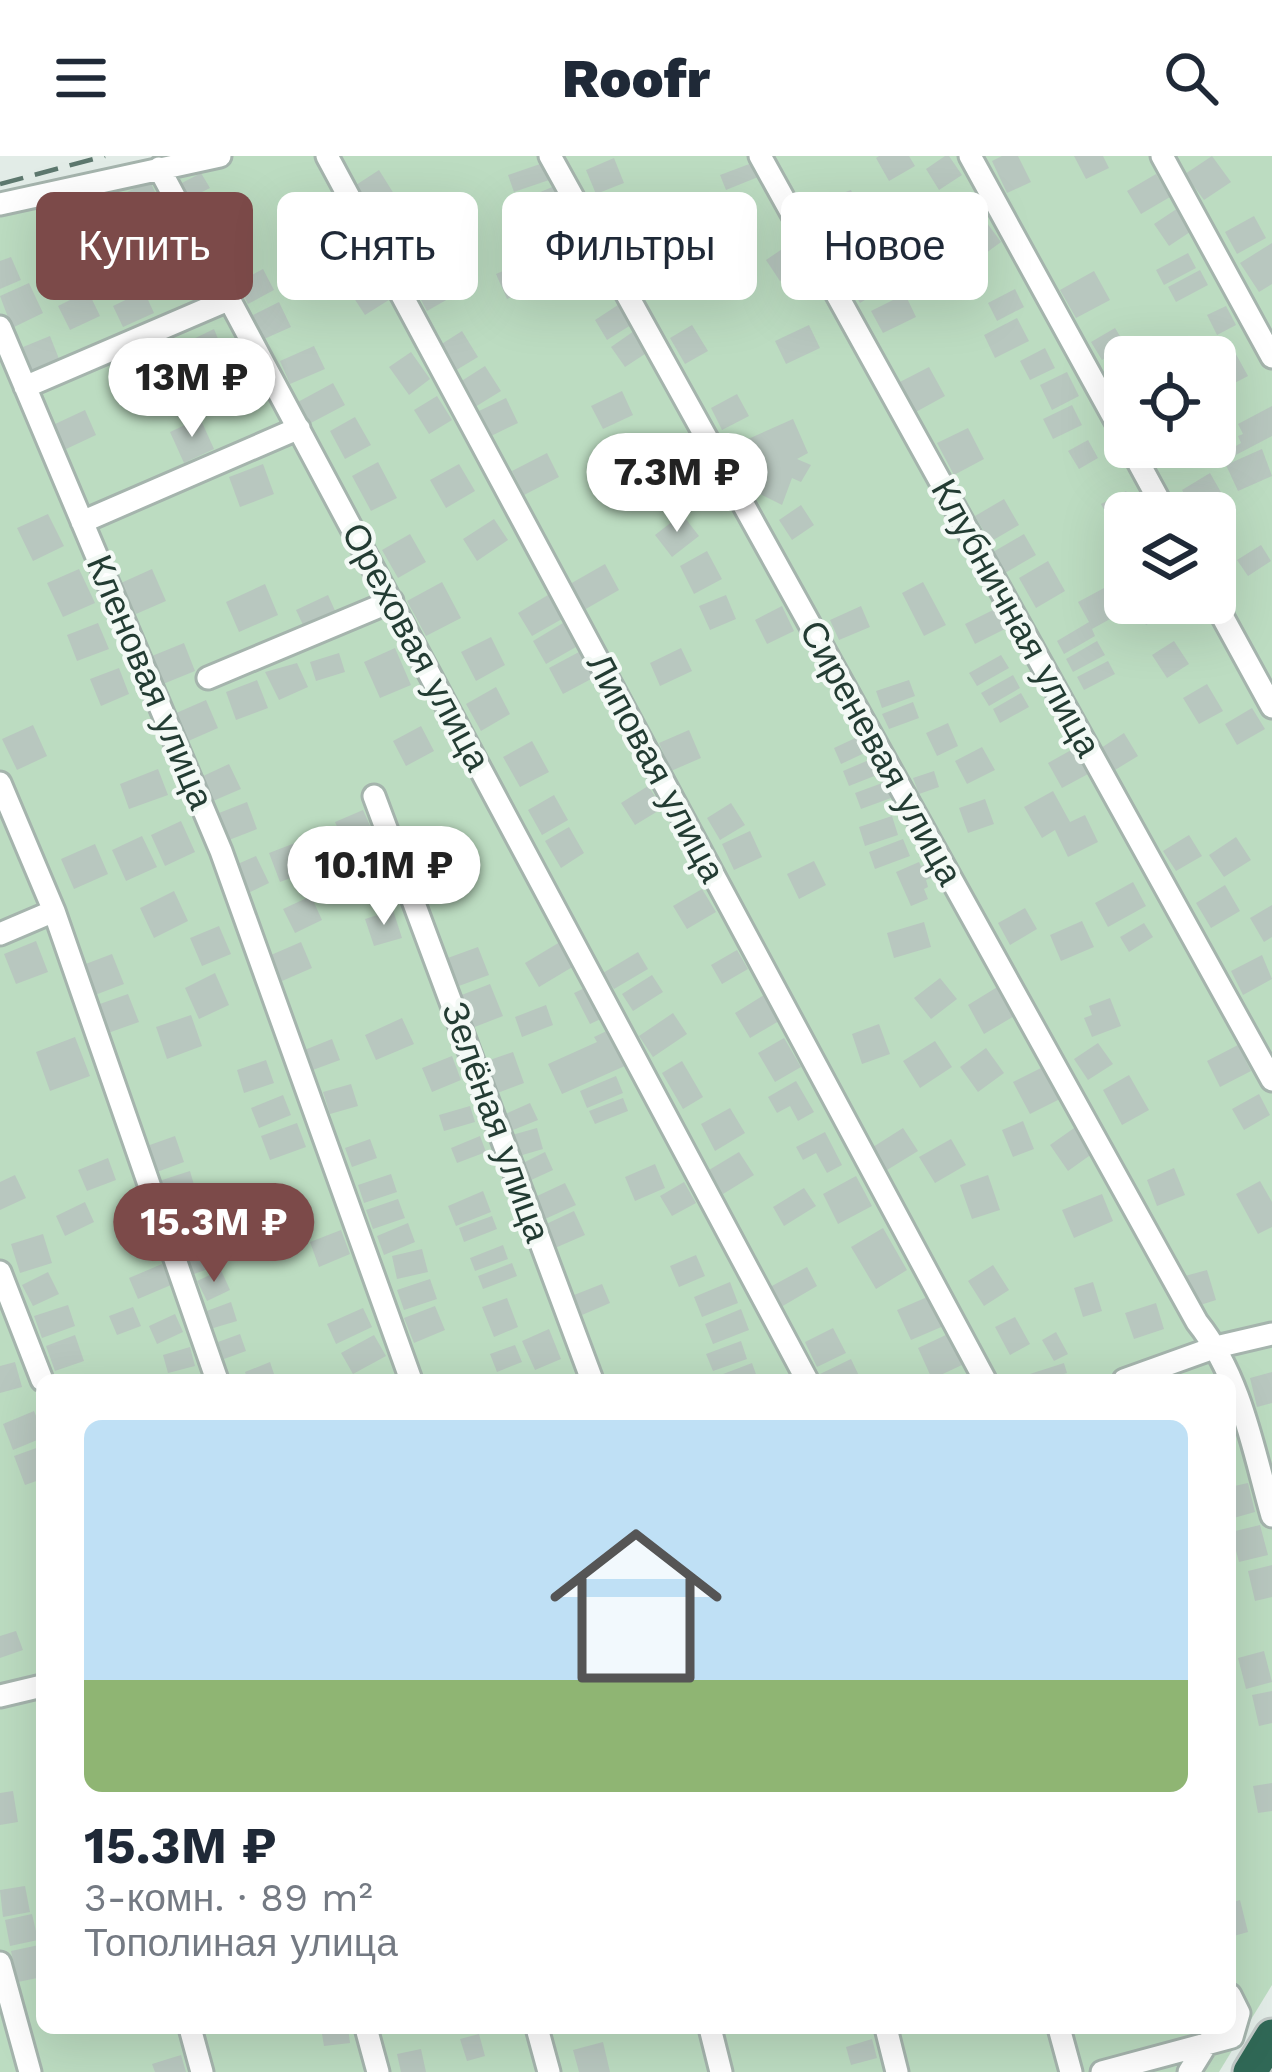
<!DOCTYPE html>
<html lang="ru">
<head>
<meta charset="utf-8">
<style>
	body { margin:0; font-family:"Work Sans",sans-serif; background:#f2f2f3; color:#1f2937; height:100vh; display:flex; flex-direction:column; font-size:45px; white-space:nowrap }
	* { box-sizing:border-box; margin:0 }
	p { font-size:39px; color:#747a83 }
	.icon { flex:none; width:66px; height:66px; fill:none; stroke:currentColor; stroke-width:2; stroke-linecap:round; stroke-linejoin:round }
	.map { position:relative; flex:1; overflow:hidden }
	.panel { position:absolute; left:36px; top:1218px; width:1200px; height:660px; display:flex; flex-direction:column; background:#fff; border-radius:18px; box-shadow:0 12px 48px #0002 }
	.panel>* { flex:none }
	.banner { position:absolute; left:36px; top:36px; width:1200px; height:108px; display:flex; gap:24px }
	.fabs { position:absolute; left:1104px; top:180px; display:grid; gap:24px }
	.fabs a { display:grid; place-items:center; width:132px; height:132px; border-radius:18px; background:#fff; box-shadow:0 12px 48px #0002; font-size:60px }
	.price { position:absolute; translate:-50% -102px; padding:0 27px; border-radius:42px; background:#fff; color:#222; font-size:39px; line-height:78px; filter:drop-shadow(0 3px 6px #0008) }
	.price::after { content:''; position:absolute; left:50%; top:72px; width:36px; height:27px; margin-left:-18px; background:inherit; clip-path:polygon(0 0,100% 0,50% 100%) }
	.price.on { background:#7c4a49; color:#fff }
	ul { padding:0; list-style:none }
	li { display:grid; align-content:center; gap:24px; height:636px; padding:0 48px }
	li+li { border-top:3px solid #e0e1e3 }
	li span { display:grid; place-items:center; height:372px; border-radius:18px; color:#555 }
	li>.icon { margin-inline-start:auto }
	span .icon { width:216px; height:216px; fill:#fffc; stroke-width:1 }
	li b { font-size:51px }
	.tag { padding:0 42px; border-radius:18px; background:#fff; box-shadow:0 12px 48px #0002; font-size:42px; line-height:108px }
	.tag.on { background:#7c4a49; color:#fff }
	header { display:flex; justify-content:space-between; align-items:center; height:156px; padding:0 48px; background:#fff; font-size:54px; font-weight:800 }
	.map>svg:first-child { display:block }
	.green { fill:#bcdcc1; fill-rule:evenodd }
	.building { fill:#b8c7bf }
	.lines { fill:none; stroke-linecap:round; stroke-linejoin:round }
	.minor-casing { stroke:#a5b4ad; stroke-width:27 }
	.highway-casing { stroke:#c1c8c6; stroke-width:39 }
	.minor { stroke:#fff; stroke-width:21 }
	.highway { stroke:#306856; stroke-width:33 }
	.rail { stroke:#5d786e; stroke-width:4.5; stroke-dasharray:24 12; stroke-linecap:butt }
	.labels { text-anchor:middle; dominant-baseline:central; stroke-width:9; stroke-linejoin:round; paint-order:stroke }
	.street-label { font-size:36px; fill:#233c33; stroke:#f3f9f5 }
</style>
</head>
<body>
<header><svg class="icon" aria-label="menu" viewBox="0 0 24 24"><path d="M4 6h16M4 12h16M4 18h16"/></svg>Roofr<svg class="icon" aria-label="search" viewBox="0 0 24 24"><circle cx="10" cy="10" r="6"/><path d="M15 15l6 6"/></svg></header>
<div class="map">
<svg width="1272" height="1916" viewBox="0 0 1272 1916">
	<rect width="100%" height="100%" fill="#e2ece7"/>
	<path class="green" d="M182,0H1272V1829L1219,1916H0V39L45,25ZM1125,201H1215V291H1125ZM1125,357H1215V447H1125ZM42,1224H1230V1872H42Z"/>
	<path class="building" d="M879,0H909L915,10L889,25L876,2Z
		M945,0H949L962,19L939,34L926,13Z
		M1002,0H1018L1031,26L1007,37L992,5Z
		M1074,0H1103L1109,12L1086,23Z
		M1212,0L1231,26L1204,44L1185,18Z
		M614,2L624,27L596,38L586,14Z
		M546,6L552,23L514,36L508,19Z
		M752,7L758,21L726,34L720,19Z
		M379,14L394,38L368,55L353,31Z
		M201,17L210,32L188,43L180,28Z
		M1156,18L1170,41L1141,58L1127,35Z
		M150,25L159,45L130,59L121,39Z
		M557,29L565,49L528,65L519,45Z
		M851,34L861,61L829,73L819,46Z
		M75,41L83,60L55,71L47,52Z
		M724,43L732,57L706,71L699,57Z
		M931,46L942,68L921,78L910,57Z
		M637,52L647,72L612,89L603,68Z
		M1178,52L1193,74L1169,90L1154,68Z
		M161,53L170,72L145,84L136,64Z
		M414,57L422,75L390,91L381,73Z
		M1254,60L1266,82L1237,98L1225,76Z
		M350,62L361,82L332,99L320,79Z
		M984,63L1001,86L982,100L965,77Z
		M230,67L239,82L218,95L209,80Z
		M439,78L449,100L423,113L412,91Z
		M852,82L864,103L843,115L831,94Z
		M747,83L757,106L733,116L723,94Z
		M243,87L251,103L228,115L220,99Z
		M791,87L805,107L780,125L766,104Z
		M1272,87V128L1259,136L1240,107Z
		M648,91L660,114L635,128L622,105Z
		M1188,97L1196,112L1164,129L1156,114Z
		M11,101L21,124L0,133V105Z
		M583,101L595,130L567,142L555,114Z
		M526,105L537,130L507,143L496,118Z
		M872,107L887,130L860,147L846,123Z
		M263,113L274,134L248,148L237,127Z
		M1200,114L1208,129L1176,146L1168,131Z
		M441,115L455,139L427,155L414,131Z
		M1094,115L1110,144L1076,162L1060,134Z
		M377,118L392,142L365,159L350,136Z
		M29,127L43,157L12,172L0,140Z
		M1015,133L1024,151L997,165L988,147Z
		M88,135L100,160L70,174L58,150Z
		M144,135L154,157L123,171L113,150Z
		M905,138L916,161L883,177L871,155Z
		M279,146L291,171L264,183L253,159Z
		M618,149L631,169L607,184L595,164Z
		M1226,150L1236,169L1217,179L1207,159Z
		M1017,162L1029,185L995,202L984,179Z
		M692,169L708,195L685,208L670,182Z
		M809,169L820,192L786,208L775,185Z
		M1115,172L1126,190L1102,204L1091,186Z
		M214,173L221,190L194,202L187,186Z
		M462,175L478,201L453,216L437,191Z
		M634,175L648,196L625,211L611,191Z
		M50,180L61,208L34,219L23,191Z
		M314,190L325,213L290,228L280,205Z
		M1232,191L1248,220L1227,231L1215,210V201Z
		M1045,192L1055,212L1030,224L1020,205Z
		M411,196L430,223L409,239L389,211Z
		M253,208L262,228L231,242L222,222Z
		M485,210L501,235L475,251L460,226Z
		M929,211L945,240L914,257L898,227Z
		M1067,216L1079,240L1052,254L1040,229Z
		M333,227L345,249L307,269L296,247Z
		M622,235L633,259L603,273L591,250Z
		M737,238L749,260L722,274L711,252Z
		M437,240L452,264L429,278L414,254Z
		M506,242L518,267L491,280L479,255Z
		M1072,249L1082,269L1053,283L1043,263Z
		M1272,250V280L1232,301L1229,294L1241,287L1238,280L1243,278L1238,268Z
		M85,254L96,279L64,294L53,269Z
		M355,261L371,289L345,303L330,275Z
		M200,262L214,293L184,307L170,276Z
		M793,263L808,297L797,303L811,309L801,326L792,322L782,349L752,334L757,307L746,284Z
		M968,272L984,303L954,319L937,287Z
		M1088,284L1098,302L1079,313L1068,295Z
		M1262,293L1272,320L1238,335L1226,309Z
		M547,297L559,321L524,339L512,315Z
		M378,306L397,342L371,355L352,320Z
		M263,308L274,338L240,351L229,321Z
		M459,308L475,335L446,352L430,324Z
		M1210,317L1222,338L1194,354L1182,334Z
		M1126,335L1138,355L1125,357V362L1112,369L1101,348Z
		M1004,343L1019,369L990,386L975,360Z
		M801,349L814,369L792,384L779,364Z
		M48,358L64,390L33,405L17,372Z
		M682,358L699,380L672,401L655,379Z
		M494,363L508,384L477,405L463,383Z
		M410,378L426,406L398,422L382,394Z
		M1024,378L1036,399L1005,417L993,396Z
		M1261,389L1271,405L1248,420L1237,404Z
		M707,395L722,423L694,438L680,410Z
		M1048,405L1065,435L1036,452L1019,422Z
		M605,408L619,434L584,454L570,428Z
		M79,413L95,447L63,461L47,427Z
		M152,413L166,445L136,458L121,427Z
		M442,426L461,462L426,480L407,445Z
		M923,426L946,469L924,480L902,437Z
		M265,428L278,459L239,476L226,446Z
		M1106,431L1121,457L1092,473L1095,480L1064,498L1057,485L1089,466L1078,446Z
		M328,439L336,457L304,471L296,454Z
		M548,439L562,463L532,480L518,457Z
		M726,439L736,463L710,474L699,450Z
		M1133,447H1161L1166,457L1146,469Z
		M782,450L794,475L767,488L755,464Z
		M861,450L870,471L839,484L830,464Z
		M995,453L1005,473L975,488L965,468Z
		M98,467L109,493L77,505L67,479Z
		M563,467L576,491L546,508L533,485Z
		M491,481L505,509L476,525L461,496Z
		M1097,485L1105,499L1073,516L1066,503Z
		M1174,485L1189,508L1167,522L1152,499Z
		M184,487L195,515L163,528L152,500Z
		M395,492L411,529L380,542L364,506Z
		M681,492L692,515L660,530L650,507Z
		M579,496L593,522L563,538L549,512Z
		M339,497L345,516L316,525L310,506Z
		M1001,499L1009,512L977,530L969,517Z
		M1108,505L1115,518L1084,534L1077,521Z
		M297,507L308,531L279,544L265,516Z
		M119,512L129,538L101,550L90,523Z
		M1013,519L1020,532L989,550L981,537Z
		M257,524L268,552L236,564L226,536Z
		M909,524L915,540L882,552L876,535Z
		M1207,528L1223,555L1199,568L1183,542Z
		M496,531L510,558L481,575L466,548Z
		M1021,537L1029,551L1000,567L993,553Z
		M206,544L218,572L186,586L174,558Z
		M913,546L919,562L889,573L882,558Z
		M1252,552L1265,573L1237,589L1225,568Z
		M948,567L958,590L937,600L926,577Z
		M33,569L47,600L17,614L2,583Z
		M421,570L434,595L406,610L393,585Z
		M689,574L701,602L671,615L659,587Z
		M1124,577L1138,600L1115,614L1101,592Z
		M864,578L871,594L841,608L834,592Z
		M532,585L549,616L520,631L503,601Z
		M982,591L995,614L967,628L955,605Z
		M1073,593L1088,618L1062,632L1048,607Z
		M876,601L882,617L849,630L843,615Z
		M229,608L241,633L213,645L201,621Z
		M158,613L168,639L129,653L120,628Z
		M934,615L939,631L919,638L913,622Z
		M885,626L891,642L861,653L855,637Z
		M648,630L663,652L635,669L621,647Z
		M1053,635L1070,666L1085,659L1098,686L1068,701L1055,674L1042,682L1024,651Z
		M554,639L568,664L542,679L528,654Z
		M985,643L994,668L968,677L959,652Z
		M247,646L257,673L229,684L219,657Z
		M731,647L745,669L720,684L707,662Z
		M363,654L372,674L344,686L335,666Z
		M892,660L898,679L865,690L859,671Z
		M181,665L195,696L165,710L151,679Z
		M569,671L584,697L561,712L545,685Z
		M750,675L762,701L734,714L722,688Z
		M1189,679L1202,700L1176,715L1163,695Z
		M142,680L157,711L126,725L112,694Z
		M1236,681L1251,704L1224,721L1209,699Z
		M903,683L910,700L875,713L869,696Z
		M295,687L306,716L280,726L269,697Z
		M95,688L108,718L74,733L61,703Z
		M256,700L269,727L246,738L233,710Z
		M379,701L389,730L360,741L349,712Z
		M814,705L826,729L799,743L787,718Z
		M919,706L921,710L931,706L937,719L926,724L928,731L924,733L928,743L911,750L896,716Z
		M1133,726L1146,750L1108,771L1095,747Z
		M1225,729L1240,755L1211,772L1196,747Z
		M702,733L716,756L687,773L673,750Z
		M174,735L188,765L154,782L140,752Z
		M311,740L322,764L295,777L283,753Z
		M1272,749V781L1264,786L1250,762Z
		M1025,752L1037,773L1010,789L998,767Z
		M393,754L402,782L374,790L365,763Z
		M1082,765L1094,791L1061,805L1050,779Z
		M924,766L931,791L894,802L887,777Z
		M1144,767L1153,781L1129,796L1120,781Z
		M219,770L231,798L202,810L190,782Z
		M36,785L48,816L16,828L4,798Z
		M301,786L312,812L282,825L271,799Z
		M560,786L574,810L539,831L525,807Z
		M478,791L489,819L456,831L445,803Z
		M737,794L748,813L722,828L711,809Z
		M638,796L648,813L614,833L603,817Z
		M112,798L124,828L95,839L83,809Z
		M1262,799L1272,823L1243,839L1231,815Z
		M215,817L229,849L199,863L185,832Z
		M652,819L663,836L633,855L622,838Z
		M940,822L957,843L931,863L914,842Z
		M490,828L503,860L472,872L459,840Z
		M589,830L605,861L590,868L574,837Z
		M999,830L1016,859L984,878L968,849Z
		M128,838L139,866L108,877L97,849Z
		M764,839L779,865L750,882L735,857Z
		M1110,842L1121,870L1092,881L1084,862L1092,859L1089,850Z
		M546,849L553,869L522,881L515,861Z
		M673,857L687,878L653,901L639,880Z
		M191,859L202,890L167,903L156,871Z
		M402,862L414,888L376,904L365,879Z
		M879,868L890,898L862,908L852,878Z
		M611,873L627,909L562,938L548,908L597,886L594,881Z
		M75,881L90,920L50,935L36,896Z
		M784,882L801,911L775,926L758,897Z
		M332,883L340,904L310,915L302,895Z
		M935,885L952,911L920,932L903,905Z
		M1098,887L1113,908L1088,924L1074,903Z
		M1238,889L1251,915L1220,931L1207,905Z
		M986,892L1004,917L978,936L960,911Z
		M513,896L524,927L492,939L481,907Z
		M452,900L461,924L432,936L422,912Z
		M266,904L274,927L244,937L237,914Z
		M682,905L703,941L683,953L662,917Z
		M1043,911L1060,943L1030,958L1013,926Z
		M1129,919L1149,954L1122,969L1103,934Z
		M616,920L623,937L587,952L580,935Z
		M796,925L814,956L798,965L790,950L777,957L768,941Z
		M351,928L358,950L330,958L323,936Z
		M1259,938L1270,959L1244,974L1232,953Z
		M283,939L291,959L259,972L251,952Z
		M623,942L628,955L595,968L589,955Z
		M530,947L538,964L508,976L501,960Z
		M470,950L475,966L444,975L439,959Z
		M730,952L745,977L715,995L701,968Z
		M1023,965L1034,993L1013,1001L1002,974Z
		M297,967L306,991L270,1004L261,980Z
		M1077,970L1096,995L1068,1015L1050,989Z
		M537,972L543,993L519,1000L512,979Z
		M903,972L918,995L887,1014L873,991Z
		M825,976L842,1009L827,1017L816,997L803,1004L796,991Z
		M175,980L184,1006L157,1016L147,990Z
		M480,980L486,996L457,1007L451,992Z
		M370,983L377,1002L352,1011L345,992Z
		M951,983L966,1009L935,1027L919,1001Z
		M545,996L553,1014L529,1025L521,1008Z
		M739,996L754,1019L723,1038L709,1014Z
		M108,1002L116,1024L87,1035L78,1014Z
		M655,1008L665,1032L635,1045L625,1021Z
		M1174,1012L1185,1039L1157,1050L1147,1024Z
		M190,1015L197,1039L163,1049L156,1026Z
		M391,1018L397,1036L364,1047L358,1029Z
		M15,1019L26,1042L0,1054V1026Z
		M988,1019L1000,1054L972,1063L960,1029Z
		M856,1020L872,1050L838,1068L823,1038Z
		M1260,1025L1272,1046V1071L1258,1078L1236,1038Z
		M684,1026L696,1047L672,1060L660,1040Z
		M565,1027L576,1049L545,1063L535,1041Z
		M804,1032L816,1050L784,1070L773,1051Z
		M483,1035L491,1056L456,1070L448,1050Z
		M1102,1038L1113,1065L1074,1082L1062,1054Z
		M398,1043L405,1062L373,1073L366,1054Z
		M85,1046L94,1066L65,1080L56,1060Z
		M574,1055L585,1079L555,1092L544,1069Z
		M492,1060L497,1073L464,1086L459,1072Z
		M408,1067L415,1086L384,1099L377,1080Z
		M883,1072L907,1114L876,1133L851,1091Z
		M341,1074L350,1098L319,1111L310,1086Z
		M43,1078L52,1107L20,1117L11,1088Z
		M215,1089L222,1108L194,1118L187,1099Z
		M503,1089L508,1103L475,1115L470,1102Z
		M422,1093L428,1116L397,1123L392,1100Z
		M696,1099L705,1120L679,1131L670,1110Z
		M512,1107L517,1120L483,1133L478,1120Z
		M162,1108L171,1129L138,1143L129,1122Z
		M993,1109L1009,1134L984,1150L968,1125Z
		M807,1111L817,1130L781,1151L770,1131Z
		M221,1114L230,1134L207,1145L197,1125Z
		M1207,1114L1216,1144L1194,1151L1185,1120Z
		M48,1116L59,1138L33,1150L22,1129Z
		M430,1123L437,1143L404,1154L397,1134Z
		M730,1126L738,1147L702,1161L694,1141Z
		M1093,1126L1102,1155L1083,1161L1074,1132Z
		M602,1128L610,1147L582,1159L574,1139Z
		M932,1139L946,1169L911,1184L897,1154Z
		M507,1142L518,1171L494,1181L482,1151Z
		M231,1146L237,1165L210,1173L204,1156Z
		M1156,1147L1164,1173L1134,1183L1125,1157Z
		M68,1149L75,1170L42,1182L34,1160Z
		M435,1150L445,1174L414,1187L404,1162Z
		M133,1151L141,1170L117,1179L109,1160Z
		M363,1152L372,1171L336,1188L327,1168Z
		M741,1153L749,1174L713,1188L705,1168Z
		M175,1158L183,1176L157,1188L149,1170Z
		M1015,1161L1030,1188L1010,1199L995,1171Z
		M833,1172L846,1197L817,1211L805,1186Z
		M549,1173L561,1203L535,1214L522,1185Z
		M1056,1176L1068,1198L1054,1205L1042,1184Z
		M240,1178L246,1195L224,1203L218,1186Z
		M948,1178L962,1209L932,1223L918,1192Z
		M75,1179L84,1205L55,1215L46,1190Z
		M374,1179L386,1200L353,1218L341,1197Z
		M741,1185L747,1203L713,1215L706,1198Z
		M515,1189L522,1206L497,1216L490,1198Z
		M190,1191L195,1210L168,1217L163,1199Z
		M851,1203L861,1224H823L820,1218Z
		M15,1206L22,1231L0,1237V1210Z
		M270,1206L276,1224H248L245,1216Z
		M752,1207L757,1221L748,1224H720L718,1220Z
		M1064,1207L1067,1217L1045,1224H1011Z
		M1272,1216V1247L1257,1251L1250,1222Z
		M34,1255L42,1274V1282L13,1294L3,1268Z
		M42,1290V1323L25,1329L14,1300Z
		M1248,1327L1255,1356L1230,1363V1331Z
		M1260,1369L1268,1399L1239,1406L1231,1376Z
		M1272,1409V1441L1255,1445L1248,1415Z
		M16,1475L23,1494L0,1502V1480Z
		M1264,1495L1272,1526L1246,1533L1238,1502Z
		M1272,1535V1567L1259,1570L1252,1539Z
		M1272,1627V1655L1258,1657L1253,1630Z
		M13,1635L18,1666L0,1669V1637Z
		M25,1730L30,1756L3,1761L0,1734Z
		M1240,1744L1248,1776L1230,1781V1747Z
		M32,1758L38,1784L10,1790L5,1764Z
		M39,1789L42,1821L18,1826L11,1795Z
		M321,1872H348L350,1887L324,1890Z
		M479,1878L485,1900L467,1905L460,1883Z
		M872,1883L877,1902L851,1909L846,1891Z
		M603,1886L610,1916H579L573,1894Z
		M421,1893L426,1916H401L397,1898Z
		M181,1899L186,1916H155L152,1908Z"/>
	<g class="lines">
		<g class="minor-casing">
			<path id="minor" d="M327,0L985,1224
				M550,0L1197,1166C1241,1221 1253,1293 1272,1360
				M760,0L1272,924
				M970,0L1125,282
				M1162,0L1272,201
				M159,12L807,1224
				M0,48L220,0
				M0,171L221,695L411,1224
				M25,231L230,143
				M1130,291L1166,357
				M82,366L299,272
				M1215,447L1272,551
				M208,522L392,445
				M0,627L54,755L217,1224
				M374,640L592,1224
				M0,778L54,755
				M0,1116L42,1224
				M1124,1224L1216,1191L1272,1178
				M0,1540L42,1530
				M0,1807L30,1916
				M1230,1839L1239,1857L1232,1881
				M190,1872L202,1916
				M366,1872L378,1916
				M537,1872L549,1916
				M710,1872L721,1916
				M886,1872L897,1916
				M1059,1872L1071,1916
				M1102,1916L1232,1881
				M1189,1916L1207,1887"/>
		</g>
		<g class="highway-casing">
			<path id="highway" d="M1250,1916L1272,1880"/>
		</g>
		<use href="#minor" class="minor"/>
		<use href="#highway" class="highway"/>
		<path class="rail" d="M0,28L105,0"/>
	</g>
	<g class="labels">
		<g class="street-label">
			<text transform="translate(1016 462) rotate(61)">Клубничная улица</text>
			<text transform="translate(416 491) rotate(62)">Ореховая улица</text>
			<text transform="translate(150 526) rotate(67)">Кленовая улица</text>
			<text transform="translate(881 597) rotate(61)">Сиреневая улица</text>
			<text transform="translate(656 612) rotate(62)">Липовая улица</text>
			<text transform="translate(496 966) rotate(70)">Зелёная улица</text>
		</g>
	</g>
</svg>
<div class="fabs">
<a><svg class="icon" aria-label="locate" viewBox="0 0 24 24"><circle cx="12" cy="12" r="6"/><path d="M12 2v4M12 18v4M2 12h4M18 12h4"/></svg></a>
<a><svg class="icon" aria-label="layers" viewBox="0 0 24 24"><path d="M12 4l9 5-9 5-9-5zM3 14l9 5 9-5"/></svg></a>
</div>
<b class="price" style="left:192px;top:284px">13M ₽</b>
<b class="price" style="left:677px;top:379px">7.3M ₽</b>
<b class="price" style="left:384px;top:772px">10.1M ₽</b>
<b class="price on" style="left:214px;top:1129px">15.3M ₽</b>
<div class="banner">
<a class="tag on">Купить</a>
<a class="tag">Снять</a>
<a class="tag">Фильтры</a>
<a class="tag">Новое</a>
</div>
<section class="panel">
<ul>
<li><span style="background:linear-gradient(#bfe0f5 70%,#8fb573 0)"><svg class="icon" aria-label="home" viewBox="0 0 24 24"><path d="M3 11l9-7 9 7M6 9v11h12V9"/></svg></span><div><b>15.3M ₽</b><p>3-комн. · 89 m²</p><p>Тополиная улица</p></div></li>
</ul>
</section>
</div>
</body>
</html>
